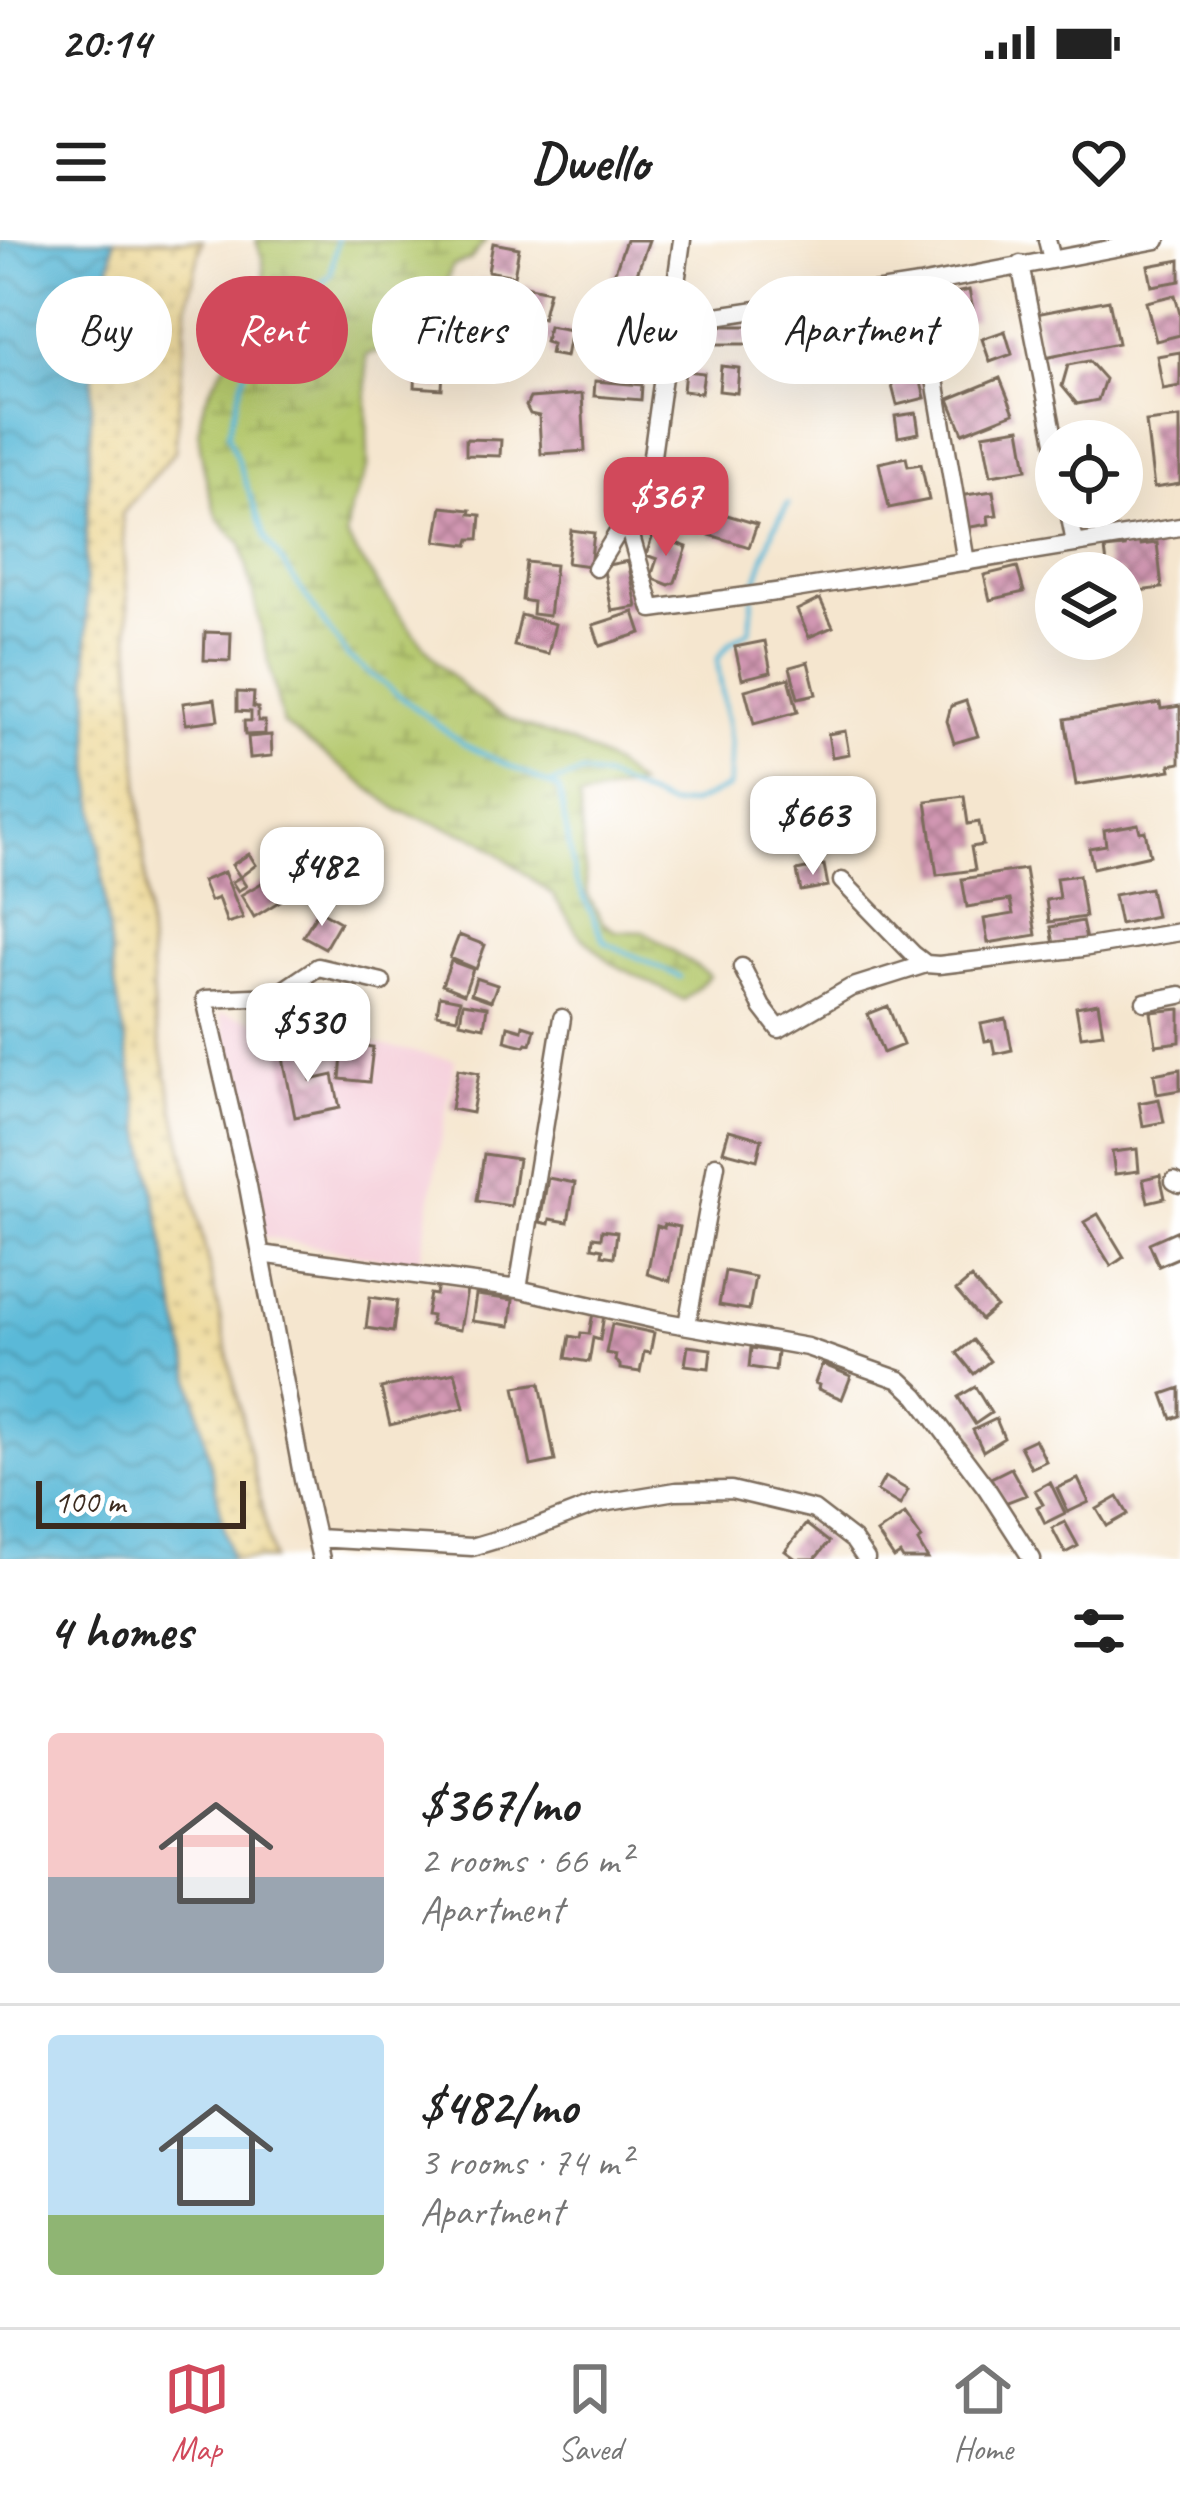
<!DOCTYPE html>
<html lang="en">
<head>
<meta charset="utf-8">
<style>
	body { margin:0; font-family:Caveat,sans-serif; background:#f6f6f6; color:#222; height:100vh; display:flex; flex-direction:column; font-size:45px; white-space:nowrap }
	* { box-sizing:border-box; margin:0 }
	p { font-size:39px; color:#767676 }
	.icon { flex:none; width:66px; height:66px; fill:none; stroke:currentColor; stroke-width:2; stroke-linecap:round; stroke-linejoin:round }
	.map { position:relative; height:1319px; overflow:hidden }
	.drawer { display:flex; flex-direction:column; background:#fff; flex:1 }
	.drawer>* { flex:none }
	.hud { position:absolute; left:36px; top:36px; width:1110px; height:108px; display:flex; gap:24px }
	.buttons { position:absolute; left:1035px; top:180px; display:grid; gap:24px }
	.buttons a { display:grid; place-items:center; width:108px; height:108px; border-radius:50%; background:#fff; box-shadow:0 12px 48px #0002; font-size:60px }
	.scale { position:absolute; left:36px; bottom:30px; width:210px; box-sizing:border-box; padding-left:12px; border:6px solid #3b2a1e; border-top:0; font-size:33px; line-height:42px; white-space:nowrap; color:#3b2a1e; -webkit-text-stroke:9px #fff; paint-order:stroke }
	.price { position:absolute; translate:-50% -102px; padding:0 27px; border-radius:24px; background:#fff; color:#222; font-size:39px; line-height:78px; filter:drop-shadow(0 3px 6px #0008) }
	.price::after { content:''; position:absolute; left:50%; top:72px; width:36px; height:27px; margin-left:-18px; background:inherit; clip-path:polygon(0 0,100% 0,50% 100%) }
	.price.current { background:#d1495b; color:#fff }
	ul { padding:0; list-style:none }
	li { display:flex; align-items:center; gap:36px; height:300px; padding:0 48px }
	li+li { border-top:3px solid #e0e0e0 }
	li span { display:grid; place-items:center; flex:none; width:336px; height:240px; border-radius:12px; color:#555 }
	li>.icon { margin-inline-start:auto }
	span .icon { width:144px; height:144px; fill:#fffc; stroke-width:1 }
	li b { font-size:51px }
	h2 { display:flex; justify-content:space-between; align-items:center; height:144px; padding:0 48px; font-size:51px }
	.chip { padding:0 42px; border-radius:54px; background:#fff; box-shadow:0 12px 48px #0002; font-size:42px; line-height:108px }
	.chip.current { background:#d1495b; color:#fff }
	.status { display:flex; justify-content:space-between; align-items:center; height:84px; padding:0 60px; background:#fff; direction:ltr }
	.status svg { height:33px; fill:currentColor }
	header { display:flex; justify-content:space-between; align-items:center; height:156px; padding:0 48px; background:#fff; font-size:54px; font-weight:700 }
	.tab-bar { display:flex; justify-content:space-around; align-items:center; height:168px; border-top:3px solid #e0e0e0; background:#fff; font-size:33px; color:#767676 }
	.tab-bar a { display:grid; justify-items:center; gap:6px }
	.tab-bar .current { color:#d1495b }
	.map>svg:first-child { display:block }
	.built { fill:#f5cfda }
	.wetland { fill:url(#wetland-marsh); stroke:#787945; stroke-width:3 }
	.sand { fill:url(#sand-dots); stroke:#94825e; stroke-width:3 }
	.water { fill:url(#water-waves); stroke:#4a727b; stroke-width:3 }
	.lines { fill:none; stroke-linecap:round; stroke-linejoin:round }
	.stream { stroke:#5ab9d8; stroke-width:4.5 }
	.building { fill:url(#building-cross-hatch) }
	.minor-casing { stroke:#7c6c5c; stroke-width:21 }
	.minor { stroke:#fff; stroke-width:16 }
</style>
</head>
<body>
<div class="status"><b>20:14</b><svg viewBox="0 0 49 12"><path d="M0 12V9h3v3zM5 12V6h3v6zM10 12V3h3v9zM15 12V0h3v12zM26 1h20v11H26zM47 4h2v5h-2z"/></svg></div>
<header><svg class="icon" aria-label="menu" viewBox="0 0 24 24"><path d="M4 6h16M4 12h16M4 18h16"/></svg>Dwello<svg class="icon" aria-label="heart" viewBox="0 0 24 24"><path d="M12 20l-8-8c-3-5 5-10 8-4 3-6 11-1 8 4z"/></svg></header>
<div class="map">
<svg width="1180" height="1319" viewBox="0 0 1180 1319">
	<defs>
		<pattern id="wetland-marsh" width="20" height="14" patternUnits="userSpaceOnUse" patternTransform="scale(3)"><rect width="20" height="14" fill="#b4c86c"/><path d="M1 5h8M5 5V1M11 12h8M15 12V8" fill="none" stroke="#94a358"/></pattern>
		<pattern id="sand-dots" width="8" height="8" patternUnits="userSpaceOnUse" patternTransform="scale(3)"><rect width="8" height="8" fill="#eeda9e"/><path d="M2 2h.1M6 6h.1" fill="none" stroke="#cdbb88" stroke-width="1.8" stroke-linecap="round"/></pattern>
		<pattern id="water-waves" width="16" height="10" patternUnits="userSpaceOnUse" patternTransform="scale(3)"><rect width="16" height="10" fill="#5ab9d8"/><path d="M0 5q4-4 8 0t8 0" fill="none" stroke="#4c97af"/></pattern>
		<pattern id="building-cross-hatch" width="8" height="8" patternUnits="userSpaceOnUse" patternTransform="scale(3)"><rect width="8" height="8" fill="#d197b2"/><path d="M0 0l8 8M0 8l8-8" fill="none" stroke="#ab7b90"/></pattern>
	</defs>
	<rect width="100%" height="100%" fill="#fff"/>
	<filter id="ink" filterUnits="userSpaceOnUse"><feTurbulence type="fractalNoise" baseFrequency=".00833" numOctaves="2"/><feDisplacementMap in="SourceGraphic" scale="24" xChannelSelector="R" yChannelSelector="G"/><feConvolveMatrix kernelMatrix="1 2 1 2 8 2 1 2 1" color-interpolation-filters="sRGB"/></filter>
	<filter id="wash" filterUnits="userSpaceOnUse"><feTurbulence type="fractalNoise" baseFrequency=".004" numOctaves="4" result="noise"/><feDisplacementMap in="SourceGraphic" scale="48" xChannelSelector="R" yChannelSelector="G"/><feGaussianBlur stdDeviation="2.7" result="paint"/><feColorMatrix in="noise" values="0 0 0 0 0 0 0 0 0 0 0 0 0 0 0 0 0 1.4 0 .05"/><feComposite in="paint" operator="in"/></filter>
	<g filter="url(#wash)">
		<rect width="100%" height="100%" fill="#f5e6cf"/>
		<path class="built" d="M220,773L455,820L419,1026L262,996Z"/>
		<path class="wetland" d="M256,0H486L470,20L452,26L426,101L366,115L368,226L350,271L346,297C383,353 445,448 505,477C539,494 578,501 608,522C619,528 628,537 638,545L579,559L587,654L603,683L615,691L645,692L710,736L684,760L610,722L577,692L553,655L480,599L400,571L283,484L241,302C218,284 215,275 208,247C204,227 197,202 200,181C203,146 245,96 267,68L263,20Z"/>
		<path class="sand" d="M114,0H202L187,66L175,211L122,274L154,777L273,1319H231L176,1068L113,735L91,526L85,329L92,141Z"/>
		<path class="water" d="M0,0H114L92,141L85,329L91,526L113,735L176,1068L231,1319H0Z"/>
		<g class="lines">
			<path class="stream" d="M337,0L331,34L251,109L228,194L266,299L348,417L463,504L559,549L575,639L605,702L680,737
				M754,347L774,288L788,264
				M551,544L582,533L606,538L669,566L694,563L729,547L731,507L717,420L731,402L750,390L753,358"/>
		</g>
		<g id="blocks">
			<path class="building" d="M626,0H649L632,47L612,40Z
				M493,3L519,8L514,36L488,31Z
				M1180,20V41L1152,46L1148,26Z
				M480,39L508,46L501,72L474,65Z
				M525,46L549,51L542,79L519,73Z
				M969,50L975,79L939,87L932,58Z
				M1175,55L1180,74V95L1156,101L1146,62Z
				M1109,60L1118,103L1045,118L1036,74Z
				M867,65L869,95L850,96L848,66Z
				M638,74L640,122L611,123L609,76Z
				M815,74L822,100L807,104L799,78Z
				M509,80L537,86L531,115L504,109Z
				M486,81L500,83L497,109L483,107Z
				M548,86L571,90L566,117L550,114L552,104L545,102Z
				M715,86H754V104H715Z
				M1005,91L1012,114L990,122L982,99Z
				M1180,112V146L1163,149L1157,116Z
				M1089,121L1105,139L1098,160L1077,164L1062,146L1068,125Z
				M721,126L739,128L737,153L719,151Z
				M917,127L925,158L897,165L889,134Z
				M416,128L443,130L442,149L415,147Z
				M685,131L704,133L701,153L683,151Z
				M1000,138L1014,173L963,193L949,159Z
				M595,141L642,145L641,160L594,156Z
				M582,154L585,211L541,214L539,176L530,174L526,166L530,158Z
				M916,173L919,193L898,197L895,176Z
				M1180,178V244L1154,248L1146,182Z
				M1020,188L1027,229L991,235L983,194Z
				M466,199L501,200L500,216L466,215Z
				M906,217L908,226L921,224L929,260L889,268L879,223Z
				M993,251L997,275L988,276L989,284L964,288L959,256Z
				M442,267L471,270L470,274L481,275L479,299H470L468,305L436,301Z
				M717,272L757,284L749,307L710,295Z
				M571,290L594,293L590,326L567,323Z
				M653,295L687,307L675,342L669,345L654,339L652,334L657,319L646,315Z
				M1139,295L1140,305L1157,303L1162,348L1122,353V333H1108L1105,309L1125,307L1123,297Z
				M628,321L637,367L612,371L603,326Z
				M526,322L555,325L549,376L532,374L533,362L522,360Z
				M1017,327L1024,352L990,360L984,335Z
				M820,359L833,387L809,397L797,370Z
				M634,372L641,393L600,406L593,385Z
				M521,375L555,384L548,414L514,406Z
				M205,392L231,393L230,421L204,420Z
				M765,401L771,432L742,439L735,407Z
				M808,422L816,454L798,458L790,427Z
				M789,438L798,472L754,484L745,450Z
				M237,452L254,453L253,467L258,468V481H265V494L245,495L244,481H251V472L237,471Z
				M215,459L218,480L186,484L183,463Z
				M966,461L978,496L954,503L947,481L951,466Z
				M1160,463L1161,469L1180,466V523L1170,525L1171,530L1076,545L1065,479Z
				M845,491L849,514L832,517L828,494Z
				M271,495L272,516L250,518L248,497Z
				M964,556L968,584L979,582L983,605L971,607L975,630L937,635L926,561Z
				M1138,584L1140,592L1145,591L1150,615L1093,628L1089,608L1106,605L1104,590Z
				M249,614L256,625L240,637L246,646L238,651L232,642L240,637L232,625Z
				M824,625L828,646L801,651L797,631Z
				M1025,629L1036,695L988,703L984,679L1013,674L1010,660L967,667L962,639Z
				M224,632L243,678L227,683L218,658L210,661L202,641Z
				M1079,635L1085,677L1049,682L1046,660L1059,658L1056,638Z
				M267,640L280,661L254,677L241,655Z
				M1150,648L1156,676L1120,684L1114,655Z
				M319,670L340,682L325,708L303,696Z
				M1082,681L1086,700L1054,705L1051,687Z
				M459,695L485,705L476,729L450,718Z
				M451,721L473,729L464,754L442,745Z
				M476,738L497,745L491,761L471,754Z
				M337,754L360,759L363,773L360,787L332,781Z
				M440,756L460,760L457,778L437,774Z
				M463,763L487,767L484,787L460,782Z
				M1098,763L1103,793L1081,796L1076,767Z
				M888,766L903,805L883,813L868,774Z
				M1180,769V802L1156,805L1151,772Z
				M1006,779L1012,810L995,814L992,800L985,801L981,784Z
				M523,785L535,789L531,804L527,803L525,806L505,801L508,786L522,790Z
				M304,804L311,840L333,835L340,868L295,877L281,808Z
				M343,804L373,807L369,842L340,839Z
				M458,829L479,833L472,873L451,869Z
				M1180,829V850L1157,854L1154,834Z
				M1159,859L1164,882L1143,886L1139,863Z
				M729,890L762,899L757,920L723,911Z
				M1137,909L1139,931L1115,934L1112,912Z
				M484,914L518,919L511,966L477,961Z
				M1160,935L1165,958L1148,962L1143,939Z
				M548,938L575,943L568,982L550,979L549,984L540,982Z
				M1098,974L1124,1017L1111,1026L1084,982Z
				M664,984L680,987L670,1041L647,1034L657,986L664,988Z
				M602,990L617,992L614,1017L602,1015L603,1009L592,1007L593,997L601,998Z
				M1176,991L1180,1001V1017L1159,1026L1149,1003Z
				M725,1031L755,1037L749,1070L719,1065Z
				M971,1038L996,1067L981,1080L956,1051Z
				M438,1044L467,1050L460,1090L430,1085L432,1076L426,1075L430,1054L436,1055Z
				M476,1055L513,1060L510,1086L472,1081Z
				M370,1057L397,1061L393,1092L366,1088Z
				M593,1073L604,1075L600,1100L593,1098L589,1122L566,1118L570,1096L580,1098L581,1093L589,1094Z
				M612,1084L654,1093L650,1113L644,1112L640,1132L620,1129V1125L615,1121L616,1115L606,1113Z
				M973,1100L990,1121L974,1134L957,1113Z
				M688,1106L711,1109L709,1128L685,1125Z
				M751,1108L777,1112L775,1131L749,1127Z
				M822,1124L851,1136L842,1159L818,1149L819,1145L815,1143Z
				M455,1132L464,1168L390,1185L381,1148Z
				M540,1143L555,1221L531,1226L515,1147Z
				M975,1147L991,1173L975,1184L958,1157Z
				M1180,1148V1176L1172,1179L1163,1154Z
				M996,1179L1004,1198L983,1211L973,1190Z
				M1035,1199L1046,1221L1031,1228L1020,1206Z
				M1011,1228L1026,1255L1005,1263L991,1238Z
				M885,1237L908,1250L900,1265L877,1251Z
				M1078,1239L1089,1262L1068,1272L1057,1248Z
				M1050,1242L1065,1273L1045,1283L1037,1267L1043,1264L1035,1250Z
				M1118,1257L1128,1274L1107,1286L1097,1269Z
				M905,1274L922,1299L918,1302L928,1319H903L900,1314L894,1318L877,1293Z
				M1065,1282L1078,1306L1065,1313L1052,1288Z
				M806,1284L829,1302L815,1319H796L785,1311Z"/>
		</g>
	</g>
	<g filter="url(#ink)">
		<use href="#blocks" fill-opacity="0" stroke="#7c6c5c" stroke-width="3"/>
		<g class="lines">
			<g class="minor-casing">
				<path id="minor" d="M1047,0L1052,19
					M1020,24L1056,207
					M919,45L966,322
					M671,83L919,45L1157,0
					M1068,267L1075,303
					M626,279L652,369L783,351L1180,287
					M596,328L641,255L652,216L682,0
					M842,641L913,714L926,724L939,725L1082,708L1180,692
					M742,727L762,767L779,789L850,748L926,724
					M1145,762L1180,755
					M1174,941L1180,944
					M261,1014L518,1049L660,1081L807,1107L900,1140L917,1156L987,1249L1032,1319
					M518,1049L562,778
					M687,1085L716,925
					M316,1298L472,1307L532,1289L597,1264L676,1251L731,1250L814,1270L853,1300L866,1319
					M321,1319L303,1240L248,946L205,759L275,756L318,727L382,742"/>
			</g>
			<use href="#minor" class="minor"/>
		</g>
	</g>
</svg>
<div class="buttons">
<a><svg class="icon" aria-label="locate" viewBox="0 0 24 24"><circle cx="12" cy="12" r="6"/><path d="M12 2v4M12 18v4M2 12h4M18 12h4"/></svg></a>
<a><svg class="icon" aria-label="layers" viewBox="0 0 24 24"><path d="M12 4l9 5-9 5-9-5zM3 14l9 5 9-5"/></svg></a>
</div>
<div class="scale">100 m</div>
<b class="price current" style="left:666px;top:319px">$367</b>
<b class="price" style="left:813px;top:638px">$663</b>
<b class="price" style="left:322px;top:689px">$482</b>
<b class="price" style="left:308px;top:845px">$530</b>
<div class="hud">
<a class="chip">Buy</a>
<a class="chip current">Rent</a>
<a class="chip">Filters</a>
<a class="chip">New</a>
<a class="chip">Apartment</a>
</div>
</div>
<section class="drawer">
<h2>4 homes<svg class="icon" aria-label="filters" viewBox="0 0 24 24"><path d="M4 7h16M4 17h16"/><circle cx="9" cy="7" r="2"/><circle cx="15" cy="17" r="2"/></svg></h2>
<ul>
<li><span style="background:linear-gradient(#f6c9c9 60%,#9aa5b1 0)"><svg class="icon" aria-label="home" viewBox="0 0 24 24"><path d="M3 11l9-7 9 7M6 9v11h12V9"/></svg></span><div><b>$367/mo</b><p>2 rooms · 66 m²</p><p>Apartment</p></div></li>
<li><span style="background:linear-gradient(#bfe0f5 75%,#8fb573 0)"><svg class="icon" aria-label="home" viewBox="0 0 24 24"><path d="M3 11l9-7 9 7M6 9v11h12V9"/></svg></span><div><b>$482/mo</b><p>3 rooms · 74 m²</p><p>Apartment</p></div></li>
</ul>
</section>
<nav class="tab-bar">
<a class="current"><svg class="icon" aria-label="map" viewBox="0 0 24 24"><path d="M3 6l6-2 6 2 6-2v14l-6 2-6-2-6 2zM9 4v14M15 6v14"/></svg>Map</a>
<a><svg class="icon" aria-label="saved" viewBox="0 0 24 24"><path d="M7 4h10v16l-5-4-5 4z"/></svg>Saved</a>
<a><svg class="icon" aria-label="home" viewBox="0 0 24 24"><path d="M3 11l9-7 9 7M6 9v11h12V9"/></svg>Home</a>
</nav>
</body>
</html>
